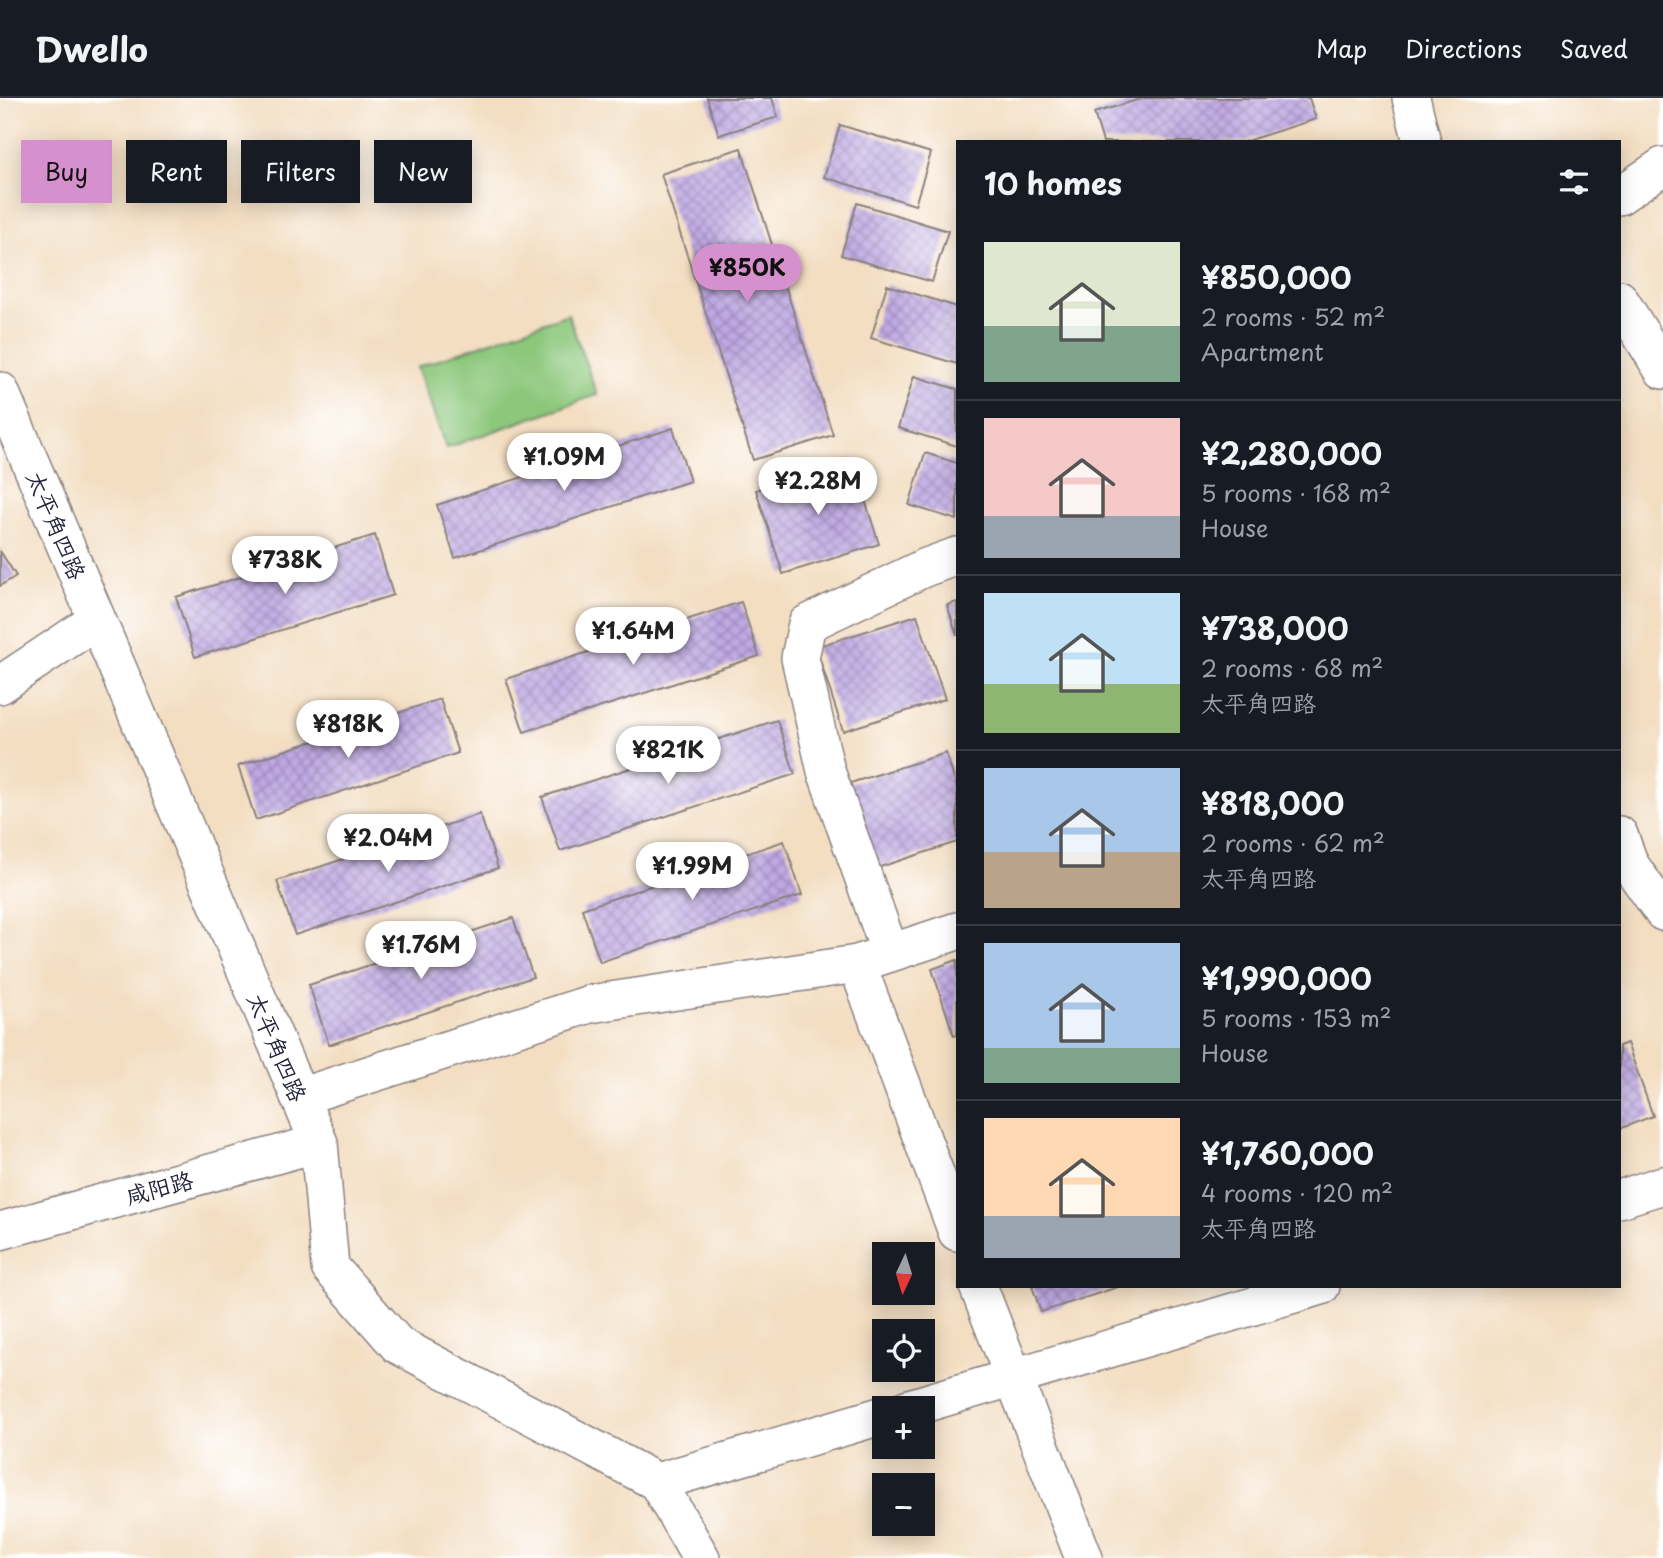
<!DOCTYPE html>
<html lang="en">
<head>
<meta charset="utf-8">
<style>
	body { margin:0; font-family:"Playpen Sans","LXGW WenKai TC",sans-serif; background:#20242c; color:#f1f3f6; height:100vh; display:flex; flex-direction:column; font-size:26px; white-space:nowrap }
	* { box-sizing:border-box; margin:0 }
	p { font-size:23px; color:#9ea1a6 }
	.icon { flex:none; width:38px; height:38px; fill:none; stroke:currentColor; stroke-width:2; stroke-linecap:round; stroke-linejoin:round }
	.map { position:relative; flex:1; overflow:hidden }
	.side { position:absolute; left:956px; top:42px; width:665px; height:1148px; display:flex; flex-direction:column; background:#171b24; border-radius:0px; box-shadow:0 4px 18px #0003 }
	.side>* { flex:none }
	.hud { position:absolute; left:21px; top:42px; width:665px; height:63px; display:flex; gap:14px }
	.needle { width:46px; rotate:184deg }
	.controls { position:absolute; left:872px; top:1144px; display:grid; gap:14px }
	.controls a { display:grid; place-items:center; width:63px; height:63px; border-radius:0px; background:#171b24; box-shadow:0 4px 18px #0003; font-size:35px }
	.price { position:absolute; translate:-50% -60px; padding:0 16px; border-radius:24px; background:#fff; color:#222; font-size:23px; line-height:46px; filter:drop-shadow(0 2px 4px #0008) }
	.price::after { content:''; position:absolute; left:50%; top:42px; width:21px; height:16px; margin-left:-10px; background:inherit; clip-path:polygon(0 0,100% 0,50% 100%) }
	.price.active { background:#d690ce; color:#111 }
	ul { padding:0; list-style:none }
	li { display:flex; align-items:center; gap:21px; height:175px; padding:0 28px }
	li+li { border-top:2px solid #363941 }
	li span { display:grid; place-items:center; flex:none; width:196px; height:140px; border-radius:0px; color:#555 }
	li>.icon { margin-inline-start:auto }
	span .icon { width:84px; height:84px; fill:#fffc; stroke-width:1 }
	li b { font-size:30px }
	h2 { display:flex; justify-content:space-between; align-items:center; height:84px; padding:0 28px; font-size:30px }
	.pill { padding:0 24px; border-radius:0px; background:#171b24; box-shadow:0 4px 18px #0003; font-size:24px; line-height:63px }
	.pill.active { background:#d690ce; color:#111 }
	header { display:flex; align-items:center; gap:42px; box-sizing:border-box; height:98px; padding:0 35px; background:#171b24; border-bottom:2px solid #363941 }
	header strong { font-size:33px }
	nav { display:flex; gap:38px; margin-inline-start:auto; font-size:24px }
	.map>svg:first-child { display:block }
	.green { fill:#8cc77c; stroke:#57745c; stroke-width:2 }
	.building { fill:url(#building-cross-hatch) }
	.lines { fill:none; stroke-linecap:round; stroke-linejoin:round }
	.minor-casing { stroke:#8a807e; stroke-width:40 }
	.minor { stroke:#fff; stroke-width:37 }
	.labels { text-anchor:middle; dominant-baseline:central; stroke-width:5; stroke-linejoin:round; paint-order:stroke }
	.street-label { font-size:23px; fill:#22223b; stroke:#fff }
</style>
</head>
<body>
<header>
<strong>Dwello</strong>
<nav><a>Map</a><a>Directions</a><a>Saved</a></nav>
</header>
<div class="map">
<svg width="1663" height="1460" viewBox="0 0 1663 1460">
	<defs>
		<pattern id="building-cross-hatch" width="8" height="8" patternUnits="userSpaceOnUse" patternTransform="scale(1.75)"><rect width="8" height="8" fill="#bfa9e3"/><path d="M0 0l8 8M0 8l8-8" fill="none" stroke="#9b89b9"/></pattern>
	</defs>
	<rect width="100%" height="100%" fill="#fff"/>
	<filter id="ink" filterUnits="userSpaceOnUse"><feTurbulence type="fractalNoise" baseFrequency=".0143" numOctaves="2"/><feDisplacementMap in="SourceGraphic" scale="14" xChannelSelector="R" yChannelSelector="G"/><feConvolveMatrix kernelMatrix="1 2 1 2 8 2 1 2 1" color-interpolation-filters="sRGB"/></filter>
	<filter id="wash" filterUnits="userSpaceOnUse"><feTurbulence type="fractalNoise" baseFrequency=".00686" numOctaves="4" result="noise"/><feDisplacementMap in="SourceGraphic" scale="28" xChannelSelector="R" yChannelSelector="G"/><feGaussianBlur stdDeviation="1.57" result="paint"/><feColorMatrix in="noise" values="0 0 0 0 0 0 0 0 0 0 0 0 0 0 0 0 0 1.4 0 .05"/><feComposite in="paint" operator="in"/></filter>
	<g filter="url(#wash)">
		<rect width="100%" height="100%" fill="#f3dec2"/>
		<path class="green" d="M568,216L597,297L446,350L417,269Z"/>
		<g id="blocks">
			<path class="building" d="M707,0H772L778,19L719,37Z
				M1144,0H1309L1316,21L1243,44H1103L1094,15Z
				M840,27L931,55L915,107L824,79Z
				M741,50L833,337L753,362L661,76Z
				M857,105L948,133L932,184L841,157Z
				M887,187L957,209V266L871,240Z
				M914,278L957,291V348L898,330Z
				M673,330L690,383L455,460L437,407Z
				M925,355L957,365V422L909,407Z
				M852,361L879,446L783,476L756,392Z
				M375,437L393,497L195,559L176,499Z
				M0,453L16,478L0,488Z
				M741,504L759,558L524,634L506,581Z
				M957,504V538L947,507Z
				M917,517L945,601L843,633L816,549Z
				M440,601L458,655L256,722L238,668Z
				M777,622L795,676L560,753L542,699Z
				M946,655L957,690V744L871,772L844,687Z
				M480,716L498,770L295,837L277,783Z
				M784,743L802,797L600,864L582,811Z
				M513,820L533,879L329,947L309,887Z
				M957,862V937L954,938L932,871Z
				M1627,945L1653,1018L1619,1031V948Z
				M1032,1188H1118V1189L1041,1214Z"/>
		</g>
	</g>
	<g filter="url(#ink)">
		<use href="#blocks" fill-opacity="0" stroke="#8a807e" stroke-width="2"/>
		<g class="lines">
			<g class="minor-casing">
				<path id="minor" d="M1411,0L1422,44
					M1619,98L1663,68
					M1619,201L1663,272
					M0,293L319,1045L330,1169L398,1247L657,1384L701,1460
					M0,587L97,522
					M1619,737L1630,767L1663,814
					M957,833L857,866L957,1134
					M890,855L826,673L800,560L807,526L924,470L957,458
					M299,999L590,906L857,866
					M1619,1101L1663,1087
					M0,1133L319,1045
					M978,1188L1084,1460
					M906,1311L1321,1188
					M657,1384L884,1317"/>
			</g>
			<use href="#minor" class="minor"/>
		</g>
	</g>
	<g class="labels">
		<g class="street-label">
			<text transform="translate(57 427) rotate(67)">太平角四路</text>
			<text transform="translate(278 949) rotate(67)">太平角四路</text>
			<text transform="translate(159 1089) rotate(-15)">咸阳路</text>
		</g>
	</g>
</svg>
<div class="controls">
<a><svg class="needle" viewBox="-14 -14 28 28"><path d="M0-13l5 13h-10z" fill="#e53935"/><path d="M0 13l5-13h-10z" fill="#9ea1a6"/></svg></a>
<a><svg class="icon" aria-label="locate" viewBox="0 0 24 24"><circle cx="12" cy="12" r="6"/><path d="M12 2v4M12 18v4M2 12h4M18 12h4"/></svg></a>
<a>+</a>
<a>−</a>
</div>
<b class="price active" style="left:747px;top:206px">¥850K</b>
<b class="price" style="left:564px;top:395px">¥1.09M</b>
<b class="price" style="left:818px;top:419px">¥2.28M</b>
<b class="price" style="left:285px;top:498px">¥738K</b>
<b class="price" style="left:633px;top:569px">¥1.64M</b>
<b class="price" style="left:348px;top:662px">¥818K</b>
<b class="price" style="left:668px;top:688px">¥821K</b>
<b class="price" style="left:388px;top:776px">¥2.04M</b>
<b class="price" style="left:692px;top:804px">¥1.99M</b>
<b class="price" style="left:421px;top:883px">¥1.76M</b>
<div class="hud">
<a class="pill active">Buy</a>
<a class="pill">Rent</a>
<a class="pill">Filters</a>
<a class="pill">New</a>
</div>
<section class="side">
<h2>10 homes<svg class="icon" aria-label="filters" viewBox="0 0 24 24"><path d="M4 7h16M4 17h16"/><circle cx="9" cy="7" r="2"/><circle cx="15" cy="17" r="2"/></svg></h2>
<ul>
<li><span style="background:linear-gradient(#dfe7d0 60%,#7fa58c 0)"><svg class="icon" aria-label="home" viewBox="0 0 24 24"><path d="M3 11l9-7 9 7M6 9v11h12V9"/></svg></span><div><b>¥850,000</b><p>2 rooms · 52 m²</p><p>Apartment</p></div></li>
<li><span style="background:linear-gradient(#f6c9c9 70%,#9aa5b1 0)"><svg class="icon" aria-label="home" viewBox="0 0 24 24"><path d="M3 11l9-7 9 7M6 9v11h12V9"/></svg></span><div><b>¥2,280,000</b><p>5 rooms · 168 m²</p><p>House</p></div></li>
<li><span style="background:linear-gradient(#bfe0f5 65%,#8fb573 0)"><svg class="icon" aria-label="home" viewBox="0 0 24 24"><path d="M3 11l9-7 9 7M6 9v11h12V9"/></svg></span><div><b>¥738,000</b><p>2 rooms · 68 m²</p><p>太平角四路</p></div></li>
<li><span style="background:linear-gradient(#a9c7e8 60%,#b9a48a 0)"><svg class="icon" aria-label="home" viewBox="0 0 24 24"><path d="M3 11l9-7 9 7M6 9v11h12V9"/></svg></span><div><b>¥818,000</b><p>2 rooms · 62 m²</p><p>太平角四路</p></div></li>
<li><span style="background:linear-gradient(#a9c7e8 75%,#7fa58c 0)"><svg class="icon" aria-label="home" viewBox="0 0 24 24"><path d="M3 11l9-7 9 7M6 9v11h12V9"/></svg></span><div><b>¥1,990,000</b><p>5 rooms · 153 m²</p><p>House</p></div></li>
<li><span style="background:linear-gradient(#ffd9b3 70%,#9aa5b1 0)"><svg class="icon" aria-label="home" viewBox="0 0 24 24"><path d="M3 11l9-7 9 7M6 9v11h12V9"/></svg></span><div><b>¥1,760,000</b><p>4 rooms · 120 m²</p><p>太平角四路</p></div></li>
</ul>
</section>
</div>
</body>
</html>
